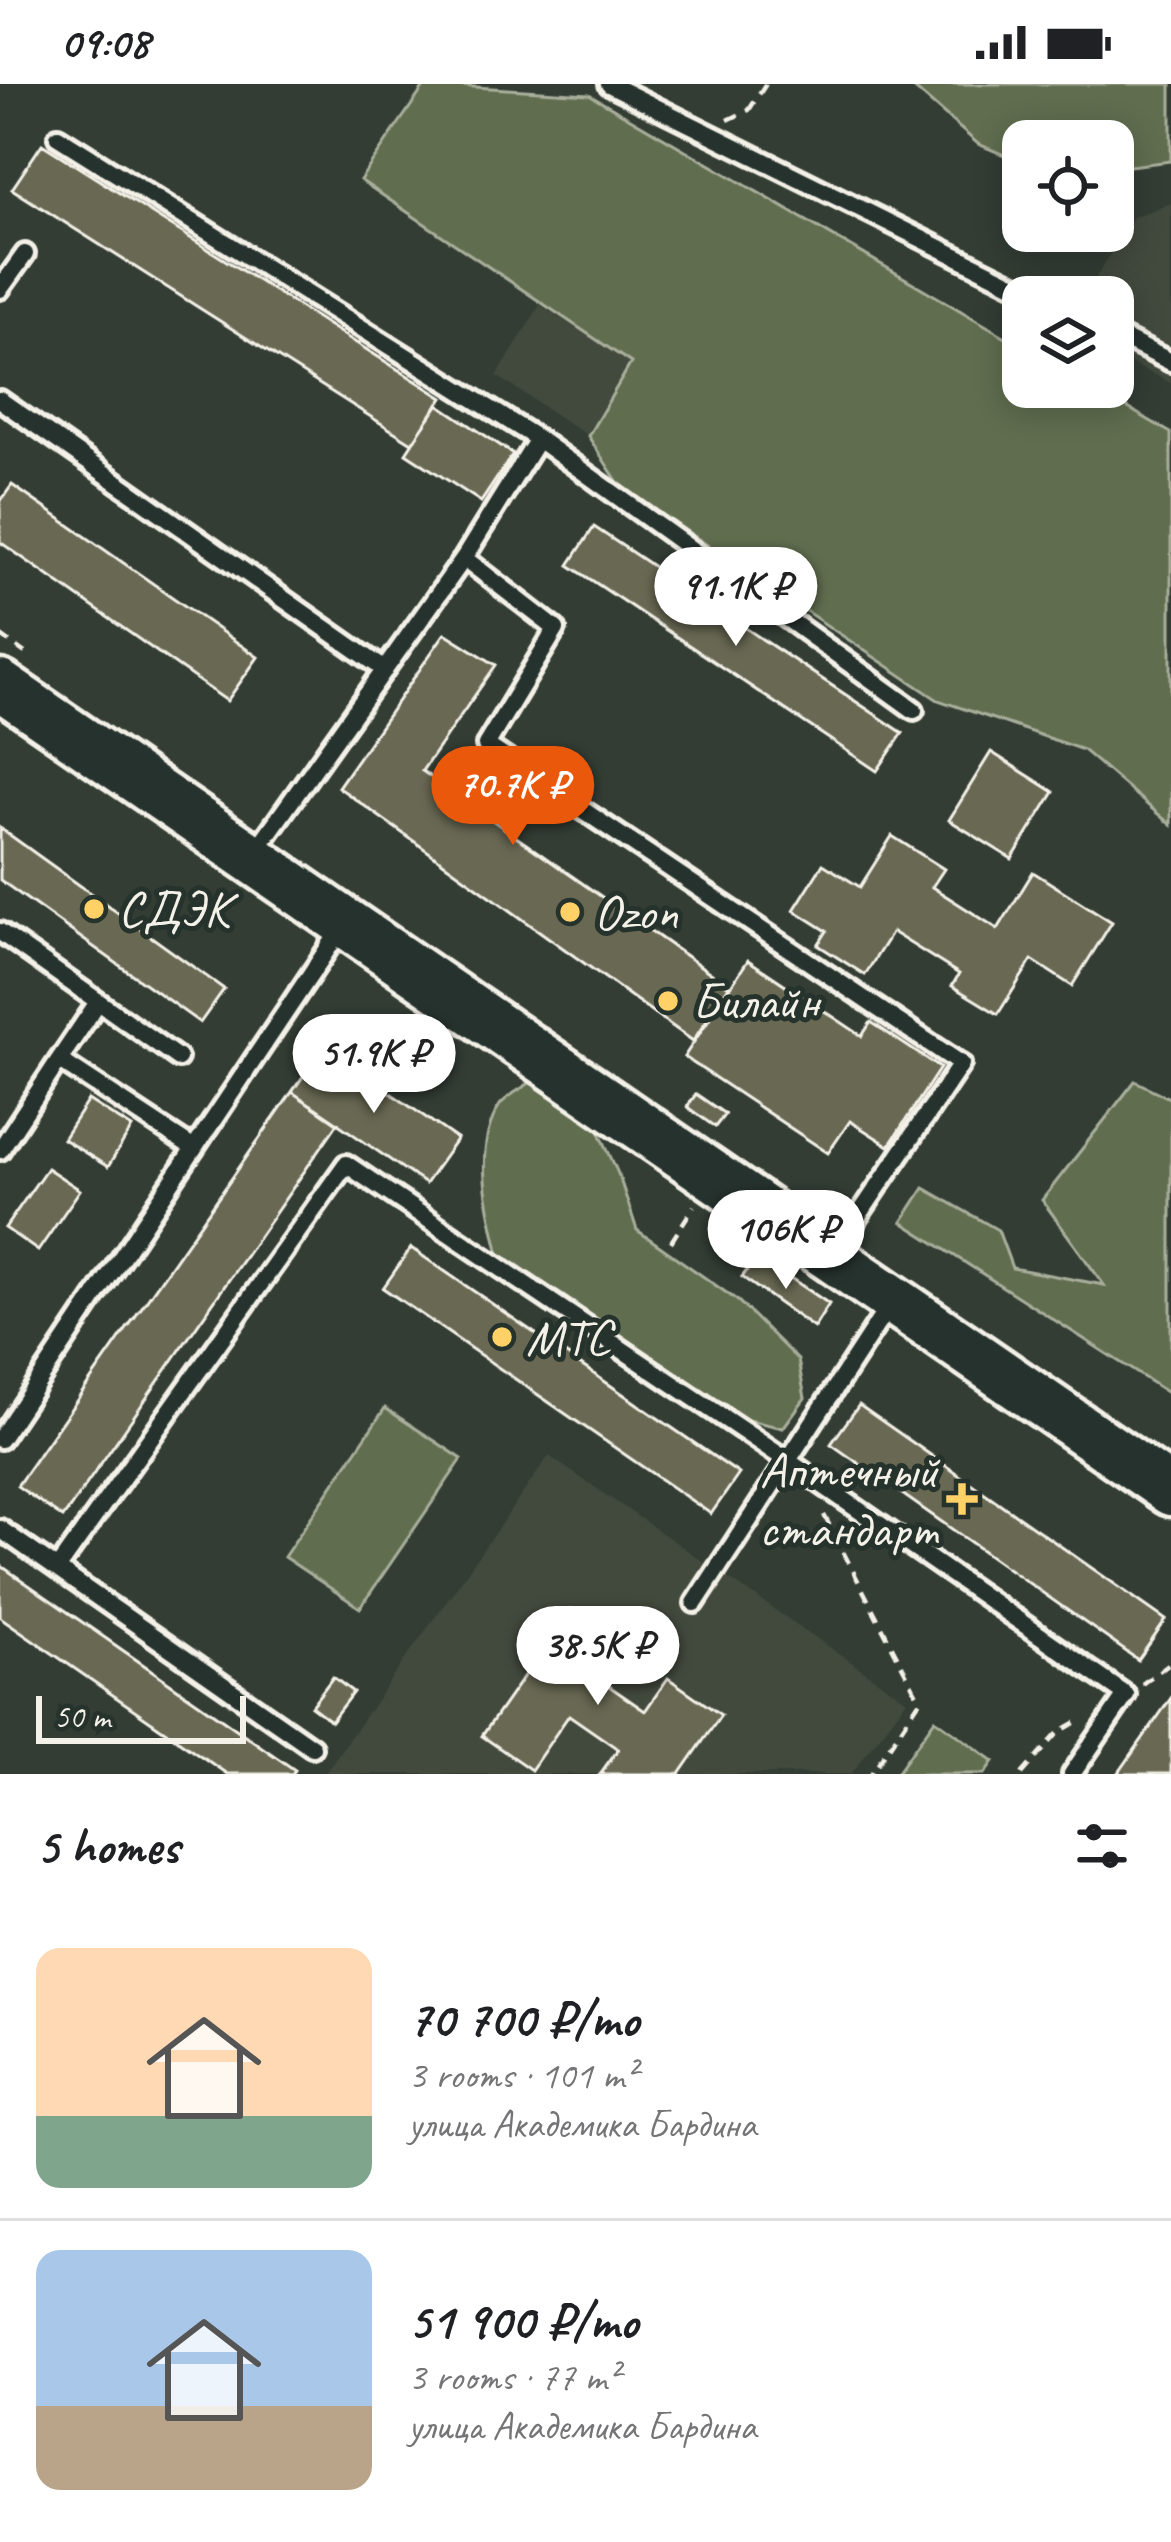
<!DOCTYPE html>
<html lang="en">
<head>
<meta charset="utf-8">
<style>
	body { margin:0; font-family:Caveat,sans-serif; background:#f2f2f2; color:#202124; height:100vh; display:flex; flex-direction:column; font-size:45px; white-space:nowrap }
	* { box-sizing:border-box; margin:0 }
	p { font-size:39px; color:#757577 }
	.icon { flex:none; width:66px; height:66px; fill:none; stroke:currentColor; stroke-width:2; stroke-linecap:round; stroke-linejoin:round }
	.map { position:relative; height:1690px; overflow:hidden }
	.side { display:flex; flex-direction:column; background:#fff; flex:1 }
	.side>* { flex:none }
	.controls { position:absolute; left:1002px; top:36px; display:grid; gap:24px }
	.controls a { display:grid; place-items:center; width:132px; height:132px; border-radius:24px; background:#fff; box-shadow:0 6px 30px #0003; font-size:60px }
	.scale { position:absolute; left:36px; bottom:30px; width:210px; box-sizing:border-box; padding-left:12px; border:6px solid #f4f1e8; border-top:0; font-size:33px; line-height:42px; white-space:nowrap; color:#f4f1e8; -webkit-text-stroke:9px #26332d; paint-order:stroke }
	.price { position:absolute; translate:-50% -102px; padding:0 27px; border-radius:42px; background:#fff; color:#222; font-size:39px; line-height:78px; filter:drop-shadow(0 3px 6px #0008) }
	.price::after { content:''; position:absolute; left:50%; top:72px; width:36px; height:27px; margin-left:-18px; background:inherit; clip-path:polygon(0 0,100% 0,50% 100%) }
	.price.on { background:#ea580c; color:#fff }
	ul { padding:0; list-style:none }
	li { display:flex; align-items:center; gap:36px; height:300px; padding:0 36px }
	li+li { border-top:3px solid #e0e0e0 }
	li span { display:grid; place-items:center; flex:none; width:336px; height:240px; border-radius:24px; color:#555 }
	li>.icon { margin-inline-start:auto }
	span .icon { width:144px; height:144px; fill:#fffc; stroke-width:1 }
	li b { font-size:51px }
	h2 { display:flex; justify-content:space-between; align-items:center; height:144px; padding:0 36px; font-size:51px }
	.status { display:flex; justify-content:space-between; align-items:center; height:84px; padding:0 60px; background:#fff; direction:ltr }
	.status svg { height:33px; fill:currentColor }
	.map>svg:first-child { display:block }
	.built { fill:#434a3d }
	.green { fill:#616d4f; stroke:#aaaf9c; stroke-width:3 }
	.building { fill:#686752; stroke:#f4f1e8; stroke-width:3 }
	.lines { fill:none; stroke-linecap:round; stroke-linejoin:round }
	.lane-casing { stroke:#f4f1e8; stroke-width:26 }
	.secondary-casing { stroke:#f4f1e8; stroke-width:57 }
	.path { stroke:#f4f1e8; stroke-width:4.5; stroke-dasharray:12 9; stroke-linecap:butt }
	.lane { stroke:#26332d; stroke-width:16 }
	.secondary { stroke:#26332d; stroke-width:48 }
	.poi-dot { fill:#ffd166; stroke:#26332d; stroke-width:4.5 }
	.labels { text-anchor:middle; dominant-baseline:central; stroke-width:10; stroke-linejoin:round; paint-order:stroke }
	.poi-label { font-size:51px; fill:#f4f1e8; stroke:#26332d; text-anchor:start }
</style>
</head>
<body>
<div class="status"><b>09:08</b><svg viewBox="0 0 49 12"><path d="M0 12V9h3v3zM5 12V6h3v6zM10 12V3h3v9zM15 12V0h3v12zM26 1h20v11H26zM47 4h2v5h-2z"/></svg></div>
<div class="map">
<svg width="1171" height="1690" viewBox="0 0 1171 1690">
	<rect width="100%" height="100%" fill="#333d34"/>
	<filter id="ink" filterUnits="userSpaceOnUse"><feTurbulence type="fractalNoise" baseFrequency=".00833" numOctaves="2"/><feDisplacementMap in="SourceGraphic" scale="24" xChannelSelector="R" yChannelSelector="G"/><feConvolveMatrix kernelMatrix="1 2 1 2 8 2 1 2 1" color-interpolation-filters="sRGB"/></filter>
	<g filter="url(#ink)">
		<path class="built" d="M1171,119V299L1113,271V213H1084L1133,133Z
			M540,221L631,279L588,352L497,292Z
			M549,1372L907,1616L851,1690H324Z"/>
		<path class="green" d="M426,0L589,10L1023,263V303H1092L1171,349V741L1083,666L938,616L621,403L588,352L631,279L360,96Z
			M909,0H1171V77L1113,84V57H1023V79L978,60Z
			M1135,997L1171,1015V1311L902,1138L924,1104L998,1146L1012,1184L1104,1201L1042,1116Z
			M531,998L598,1044L619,1092L637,1146L738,1217L798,1276L805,1314L783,1344L748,1336L499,1170C488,1124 472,1064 500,1021C507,1012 521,1005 531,998Z
			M385,1324L462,1375L360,1524L284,1473Z
			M935,1635L994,1677L985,1690H896Z"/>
		<path class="building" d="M42,60L443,314L412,359L12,105Z
			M438,320L513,370L481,418L406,369Z
			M12,401L258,573L227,617L0,458V418Z
			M594,443L903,649L877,687L569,481Z
			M445,549L496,581L422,687L729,902L693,957L338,703Z
			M991,668L1054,708L1012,775L949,736Z
			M0,744L224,905L200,939L0,796Z
			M892,752L944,785L932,803L998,845L1033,788L1112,838L1072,902L1032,876L998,930L952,902L959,890L892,848L865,891L818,861L827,847L794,826L823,780L860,803Z
			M748,876L862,952L871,938L940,984L889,1062L850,1037L828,1069L684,973Z
			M324,963L457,1055L425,1100L292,1008Z
			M292,1008L338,1039L63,1434L17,1402Z
			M696,1010L725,1030L715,1043L687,1023Z
			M88,1016L132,1044L108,1083L63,1055Z
			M47,1084L80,1106L38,1167L5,1144Z
			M411,1164L739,1390L711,1430L383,1204Z
			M758,1172L829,1220L814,1244L742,1193Z
			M859,1321L1166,1536L1138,1576L831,1360Z
			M0,1481L295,1686L292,1690H227L0,1533Z
			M570,1526L621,1562L599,1595L645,1627L668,1594L721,1631L680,1690H600L618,1665L569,1631L531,1686L482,1652Z
			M333,1593L353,1608L331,1637L311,1622Z
			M1171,1614V1690H1118Z"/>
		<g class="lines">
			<g class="lane-casing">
				<path id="lane" d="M609,0L1039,213
					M58,53L538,355L464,474L252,772
					M0,205L25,170
					M1113,249L1171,278
					M0,316L385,586
					M538,355L914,626
					M464,474L556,545L486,661L961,980L832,1171
					M0,848L178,974
					M59,976L98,918
					M0,1066L59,976L194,1065
					M0,1355L343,842
					M0,1445L312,1663
					M57,1485L346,1080L788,1377L1126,1611L1072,1690
					M695,1519L892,1217"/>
			</g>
			<g class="secondary-casing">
				<path id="secondary" d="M0,601L1171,1407"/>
			</g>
			<path class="path" d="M728,36L749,26L766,0
				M0,551L25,569
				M671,1158L694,1122
				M824,1431L920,1616L871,1690
				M1142,1600L1171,1578
				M1022,1690L1059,1648L1080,1636"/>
			<use href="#lane" class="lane"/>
			<use href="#secondary" class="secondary"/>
		</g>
	</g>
	<g class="poi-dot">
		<circle cx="94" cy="825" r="12"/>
		<circle cx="570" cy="828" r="12"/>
		<circle cx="668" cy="917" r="12"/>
		<circle cx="502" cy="1253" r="12"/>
		<path d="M956 1397h12v12h12v12h-12v12h-12v-12h-12v-12h12z"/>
	</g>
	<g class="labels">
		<g class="poi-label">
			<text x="118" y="825">СДЭК</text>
			<text x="594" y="828">Ozon</text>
			<text x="692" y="917">Билайн</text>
			<text x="526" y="1253">МТС</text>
			<text x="938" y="1386" text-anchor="end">Аптечный<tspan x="938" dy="59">стандарт</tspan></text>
		</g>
	</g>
</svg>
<div class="controls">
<a><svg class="icon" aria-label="locate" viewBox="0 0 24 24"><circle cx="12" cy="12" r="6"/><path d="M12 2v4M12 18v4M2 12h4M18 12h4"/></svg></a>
<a><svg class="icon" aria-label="layers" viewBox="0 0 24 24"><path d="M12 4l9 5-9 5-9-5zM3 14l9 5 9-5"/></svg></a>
</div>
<div class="scale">50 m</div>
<b class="price" style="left:736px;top:565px">91.1K ₽</b>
<b class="price on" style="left:513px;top:764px">70.7K ₽</b>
<b class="price" style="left:374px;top:1032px">51.9K ₽</b>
<b class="price" style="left:786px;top:1208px">106K ₽</b>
<b class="price" style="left:598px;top:1624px">38.5K ₽</b>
</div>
<section class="side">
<h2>5 homes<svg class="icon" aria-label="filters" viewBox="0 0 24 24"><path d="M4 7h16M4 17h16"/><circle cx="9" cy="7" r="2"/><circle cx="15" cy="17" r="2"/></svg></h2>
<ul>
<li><span style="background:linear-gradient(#ffd9b3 70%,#7fa58c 0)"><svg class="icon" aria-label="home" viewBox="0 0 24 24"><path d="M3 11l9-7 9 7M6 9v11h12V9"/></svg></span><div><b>70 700 ₽/mo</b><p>3 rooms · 101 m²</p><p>улица Академика Бардина</p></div></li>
<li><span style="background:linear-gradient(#a9c7e8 65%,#b9a48a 0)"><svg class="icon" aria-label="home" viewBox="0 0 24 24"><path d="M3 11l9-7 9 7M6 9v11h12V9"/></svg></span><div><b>51 900 ₽/mo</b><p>3 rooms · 77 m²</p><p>улица Академика Бардина</p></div></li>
</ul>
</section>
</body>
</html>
